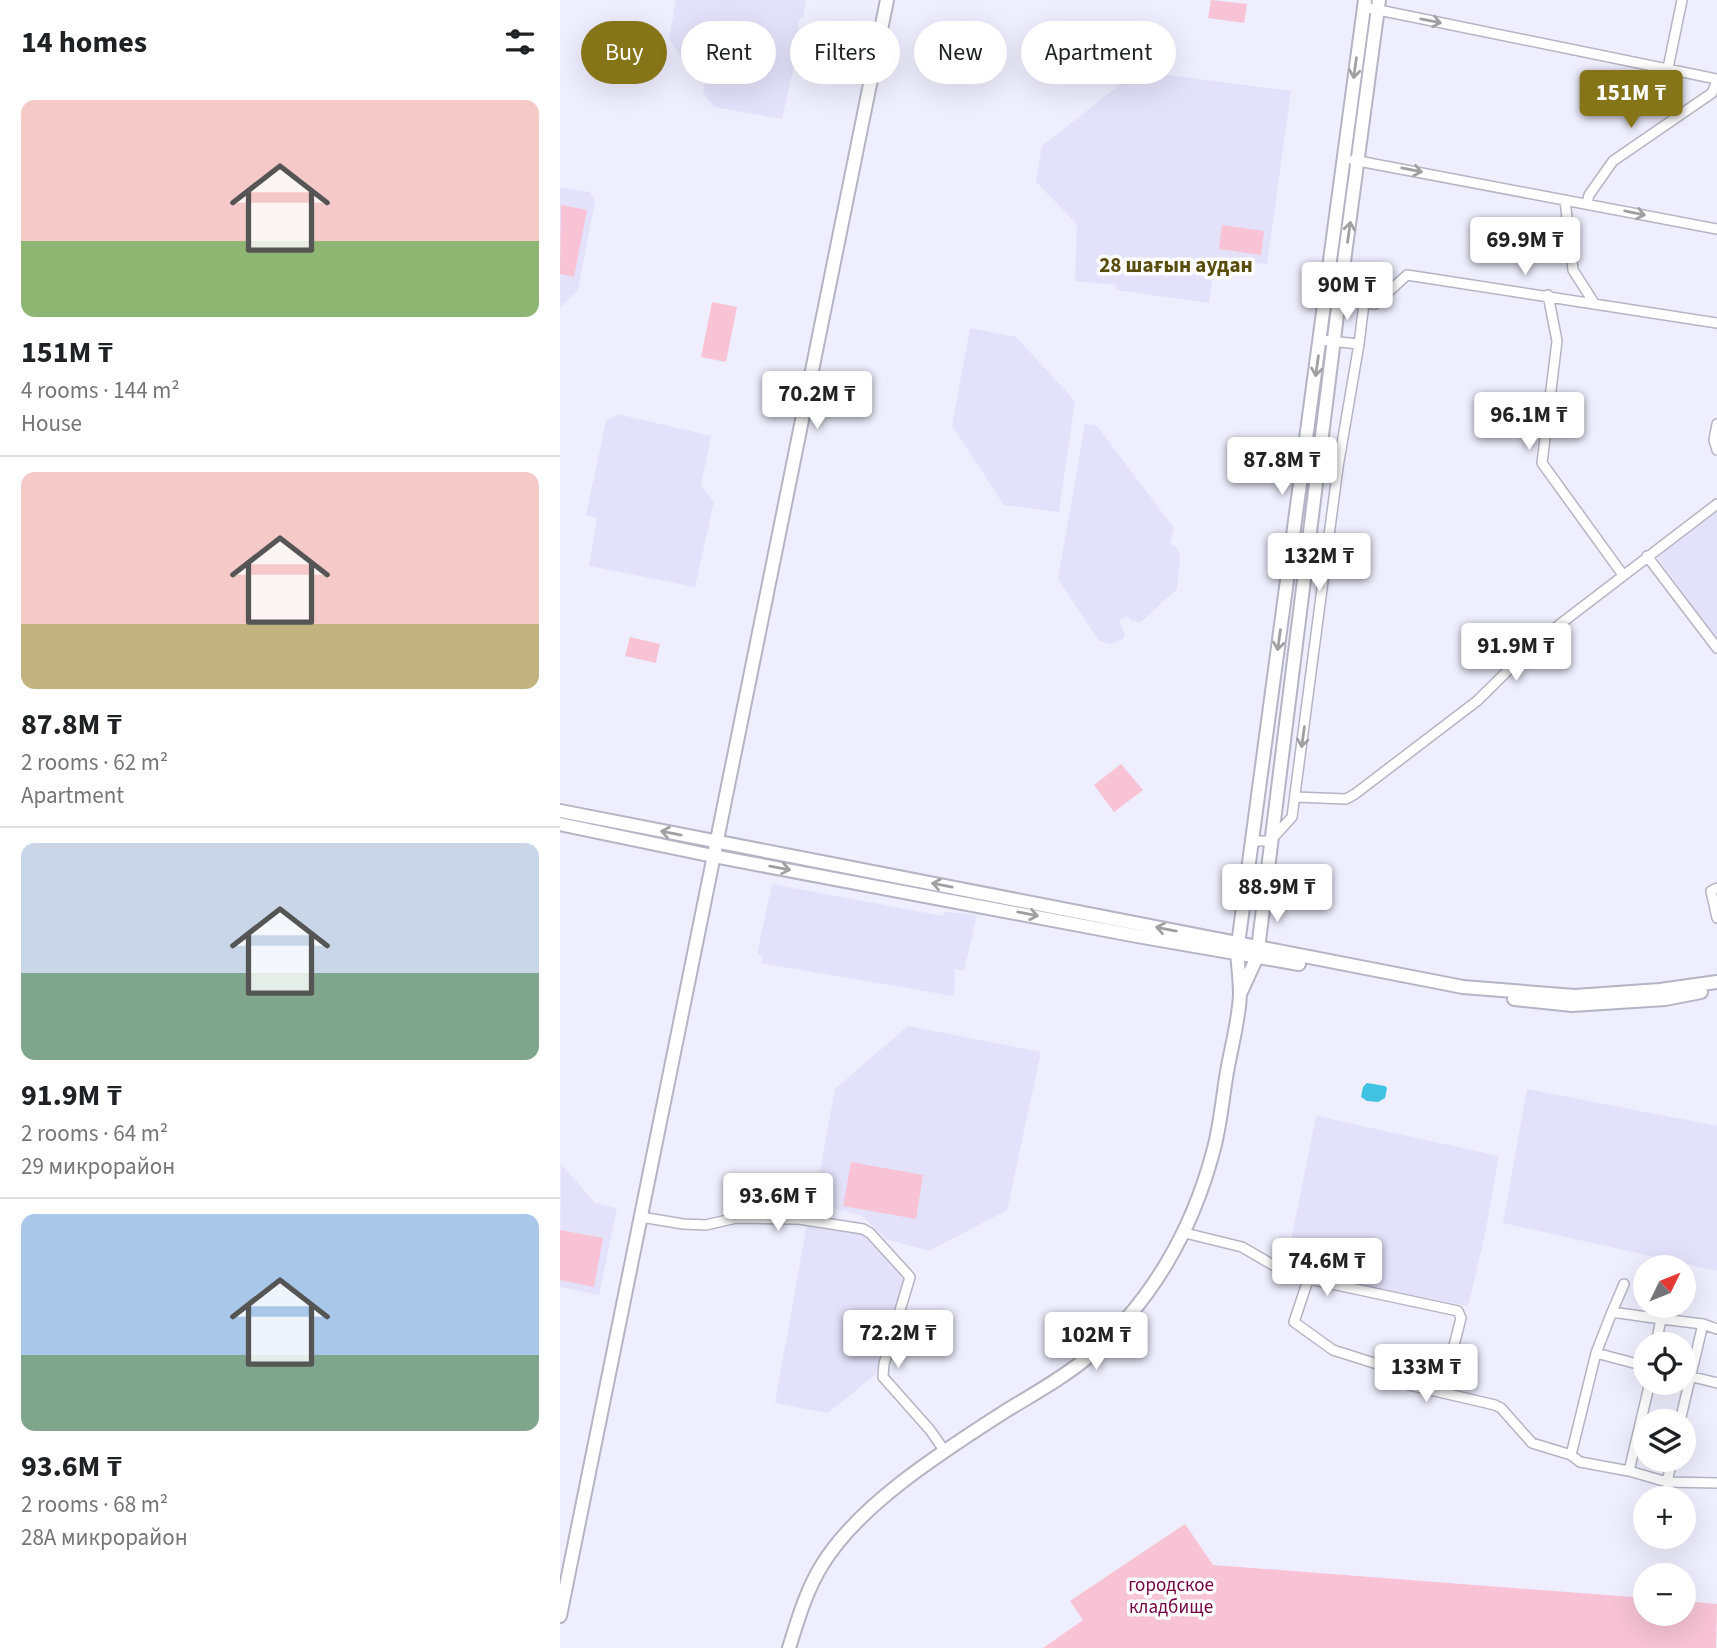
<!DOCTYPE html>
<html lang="en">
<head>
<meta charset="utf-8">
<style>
	body { margin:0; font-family:"Source Sans 3",sans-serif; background:#f6f6f6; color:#202124; height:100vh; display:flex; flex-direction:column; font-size:26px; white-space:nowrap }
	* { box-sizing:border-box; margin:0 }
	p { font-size:23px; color:#757577 }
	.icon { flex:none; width:38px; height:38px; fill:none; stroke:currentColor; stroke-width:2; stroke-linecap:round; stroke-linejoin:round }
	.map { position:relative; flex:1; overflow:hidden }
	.side { display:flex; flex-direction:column; background:#fff; width:560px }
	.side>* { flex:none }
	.banner { position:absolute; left:21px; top:21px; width:665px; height:63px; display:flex; gap:14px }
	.needle { width:46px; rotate:47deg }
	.controls { position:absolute; left:1073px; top:1255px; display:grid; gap:14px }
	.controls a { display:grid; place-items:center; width:63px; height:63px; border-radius:50%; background:#fff; box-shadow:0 7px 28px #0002; font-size:35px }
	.price { position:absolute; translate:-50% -60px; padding:0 16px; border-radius:7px; background:#fff; color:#222; font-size:23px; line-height:46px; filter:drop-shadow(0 2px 4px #0008) }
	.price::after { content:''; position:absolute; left:50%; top:42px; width:21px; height:16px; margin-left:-10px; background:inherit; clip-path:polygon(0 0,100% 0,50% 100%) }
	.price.on { background:#867518; color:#fff }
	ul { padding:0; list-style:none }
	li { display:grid; align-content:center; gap:14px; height:371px; padding:0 21px }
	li+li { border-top:2px solid #e0e0e0 }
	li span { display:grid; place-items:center; height:217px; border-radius:14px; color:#555 }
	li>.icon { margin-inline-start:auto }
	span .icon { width:126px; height:126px; fill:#fffc; stroke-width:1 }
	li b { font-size:30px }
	h2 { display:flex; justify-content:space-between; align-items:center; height:84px; padding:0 21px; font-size:30px }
	.pill { padding:0 24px; border-radius:32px; background:#fff; box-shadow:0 7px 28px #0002; font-size:24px; line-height:63px }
	.pill.on { background:#867518; color:#fff }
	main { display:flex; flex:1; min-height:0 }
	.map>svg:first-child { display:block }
	.built { fill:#e3e2fa }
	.green { fill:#f7c3d5 }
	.water { fill:#40c2e3 }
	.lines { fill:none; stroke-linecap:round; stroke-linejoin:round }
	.street-casing { stroke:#b5b4c4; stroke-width:12 }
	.secondary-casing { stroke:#b5b4c4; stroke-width:16 }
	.street { stroke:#fff; stroke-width:9 }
	.secondary { stroke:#fff; stroke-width:12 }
	.oneway { stroke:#a0a0a3 }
	.labels { text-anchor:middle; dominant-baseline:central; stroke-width:7; stroke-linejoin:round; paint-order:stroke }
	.park-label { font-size:19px; fill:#750242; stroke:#fdfdfd }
	.neighbourhood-label { font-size:21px; font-weight:bold; fill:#594d0e; stroke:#fdfdfd }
</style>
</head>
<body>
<main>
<section class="side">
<h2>14 homes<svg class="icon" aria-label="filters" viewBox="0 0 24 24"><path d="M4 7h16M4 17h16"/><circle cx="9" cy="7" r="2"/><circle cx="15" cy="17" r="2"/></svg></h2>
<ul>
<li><span style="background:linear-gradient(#f6c9c9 65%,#8fb573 0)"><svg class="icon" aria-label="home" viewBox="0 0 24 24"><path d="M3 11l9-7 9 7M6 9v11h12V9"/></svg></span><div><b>151M ₸</b><p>4 rooms · 144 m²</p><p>House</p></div></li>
<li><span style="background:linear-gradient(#f6c9c9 70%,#c2b280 0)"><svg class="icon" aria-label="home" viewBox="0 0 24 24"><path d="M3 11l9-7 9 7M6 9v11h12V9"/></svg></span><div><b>87.8M ₸</b><p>2 rooms · 62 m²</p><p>Apartment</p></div></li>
<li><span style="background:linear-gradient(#c9d6e8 60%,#7fa58c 0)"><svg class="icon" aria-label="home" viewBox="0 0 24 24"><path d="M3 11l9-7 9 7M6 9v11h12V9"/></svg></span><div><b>91.9M ₸</b><p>2 rooms · 64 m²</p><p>29 микрорайон</p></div></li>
<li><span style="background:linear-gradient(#a9c7e8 65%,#7fa58c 0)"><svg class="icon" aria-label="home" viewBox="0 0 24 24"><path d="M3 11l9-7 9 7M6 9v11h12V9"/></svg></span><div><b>93.6M ₸</b><p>2 rooms · 68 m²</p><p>28А микрорайон</p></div></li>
</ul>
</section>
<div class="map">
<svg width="1157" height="1648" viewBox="0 0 1157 1648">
	<rect width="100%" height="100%" fill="#eeeefe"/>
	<path class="built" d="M116,0H246L243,18L239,19L238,29L241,34L222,119L154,107L143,92L145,83L141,77H133L109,38Z
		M577,71L731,91L707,264L655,259L649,303L556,290V285L515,281L517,224L476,182L482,146Z
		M0,187L30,192L35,201L18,290L0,308Z
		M410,328L456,337L515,401L499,512L444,505L392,426Z
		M58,414L151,436L141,485L154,502L135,587L29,566L37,518L26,515L46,421Z
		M525,424L537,426L614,528L610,544L615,546L620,556L617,589L580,623L572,621L567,616L559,621L565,635L563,639L551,644L539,641L498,579Z
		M1157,508V641L1096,555Z
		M212,884L383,916L384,912L417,915L404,971L394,969L395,984L393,996L201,963L203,956L197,954Z
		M348,1026L481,1052L447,1210L369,1251L326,1239L301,1215L254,1204L275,1089Z
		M967,1089L1157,1126V1271L943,1223Z
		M756,1116L939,1156L924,1239L908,1306L725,1270Z
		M1,1164L35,1203L57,1208L39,1295L0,1287Z
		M247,1224L302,1232L345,1281L316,1374L268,1413L215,1403Z"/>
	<path class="green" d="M651,0L687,4L684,23L648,18Z
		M1,205L27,210L14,277L0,274Z
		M662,225L704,231L701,255L659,249Z
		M152,302L177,307L166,362L141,357Z
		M70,637L100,644L96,663L65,656Z
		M561,764L583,790L554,812L534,785Z
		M291,1162L363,1175L356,1219L283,1206Z
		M0,1230L43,1238L34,1287L0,1280Z
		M625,1524L653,1565L1085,1598V1614H1124V1601L1157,1604L1156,1648H483L523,1620L510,1601Z"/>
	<path class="water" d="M807,1083L825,1086L827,1088L825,1098L818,1102L807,1101L801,1097L803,1087Z"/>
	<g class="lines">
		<g class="street-casing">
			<path id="street" d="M804,7L1157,79
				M1108,68L1122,0
				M793,160L1157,229
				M1005,200L1013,270L1034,303
				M1027,203L1029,195L1053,161L1152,93L1157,81
				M988,295L997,341L982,463L1063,575
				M779,299L815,304L847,275L1157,323
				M799,344L804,303
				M1157,424L1154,440L1157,450
				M1087,556L1157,648
				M735,797L786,799L795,794L917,701L978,641L1157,504
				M691,841H710L732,817L778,467L799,344L760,340
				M1157,888L1151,891L1157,918
				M81,1217L123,1224L146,1225L176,1218L239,1219L303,1229L310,1233L350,1277L324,1364L323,1377L370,1430L384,1450
				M625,1233L682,1247L730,1275L898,1311L901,1318L890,1361
				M748,1280L734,1322L773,1350L836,1370L844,1376L849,1385L935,1405L941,1408L972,1443L1011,1455L1020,1462L1069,1471
				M1064,1284L1052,1312L1101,1319
				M1096,1344L1101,1319L1143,1324
				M1036,1353L1052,1312
				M1125,1375L1157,1383
				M1090,1382L1069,1471L1107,1482
				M1120,1421L1143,1324L1157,1329
				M1011,1455L1036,1353L1085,1366
				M1112,1460L1107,1482L1157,1483"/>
		</g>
		<g class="secondary-casing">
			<path id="secondary" d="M0,811L903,987L1015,996L1100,990L1157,982
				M0,824L153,856L577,936L739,964
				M681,992L697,957L779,299L819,0
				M954,999L1012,1005L1105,999L1141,992
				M0,1616L327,0
				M229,1648C238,1619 246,1591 262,1565C299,1504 385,1450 444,1412C472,1395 503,1378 528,1357C591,1303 632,1231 653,1152C660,1128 662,1102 666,1078C670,1051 679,1022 680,994C680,980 678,966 677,952L805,0"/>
		</g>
		<use href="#street" class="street"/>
		<use href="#secondary" class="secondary"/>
	</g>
	<defs><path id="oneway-shaft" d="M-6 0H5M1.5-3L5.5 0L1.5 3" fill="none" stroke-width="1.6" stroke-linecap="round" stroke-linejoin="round" transform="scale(1.75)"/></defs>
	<g class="oneway">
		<use href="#oneway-shaft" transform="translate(871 21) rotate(11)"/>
		<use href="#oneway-shaft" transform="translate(795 68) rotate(98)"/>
		<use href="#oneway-shaft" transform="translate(852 170) rotate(11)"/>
		<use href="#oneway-shaft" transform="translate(1075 213) rotate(12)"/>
		<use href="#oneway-shaft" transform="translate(789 232) rotate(-82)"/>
		<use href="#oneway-shaft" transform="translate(757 366) rotate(98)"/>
		<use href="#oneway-shaft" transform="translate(719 640) rotate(98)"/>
		<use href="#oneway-shaft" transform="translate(743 737) rotate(98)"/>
		<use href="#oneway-shaft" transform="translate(111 833) rotate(-169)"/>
		<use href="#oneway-shaft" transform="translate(220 868) rotate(10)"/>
		<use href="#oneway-shaft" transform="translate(382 885) rotate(-169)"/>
		<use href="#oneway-shaft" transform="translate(468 914) rotate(11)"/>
		<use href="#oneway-shaft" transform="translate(606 929) rotate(-169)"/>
	</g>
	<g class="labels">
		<g class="park-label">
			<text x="611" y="1585">городское<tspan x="611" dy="22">кладбище</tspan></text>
		</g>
		<g class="neighbourhood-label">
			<text x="616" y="265">28 шағын аудан</text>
		</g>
	</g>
</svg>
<div class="controls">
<a><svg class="needle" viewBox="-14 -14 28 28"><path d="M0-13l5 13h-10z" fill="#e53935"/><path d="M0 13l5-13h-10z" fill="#757577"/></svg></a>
<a><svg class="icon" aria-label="locate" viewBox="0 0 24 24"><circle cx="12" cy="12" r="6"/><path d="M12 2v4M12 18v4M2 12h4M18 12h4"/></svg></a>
<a><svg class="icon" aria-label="layers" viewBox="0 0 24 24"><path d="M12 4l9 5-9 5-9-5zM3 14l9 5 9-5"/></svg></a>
<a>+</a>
<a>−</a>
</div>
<b class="price on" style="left:1071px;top:130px">151M ₸</b>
<b class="price" style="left:965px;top:277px">69.9M ₸</b>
<b class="price" style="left:787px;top:322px">90M ₸</b>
<b class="price" style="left:257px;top:431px">70.2M ₸</b>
<b class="price" style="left:969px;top:452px">96.1M ₸</b>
<b class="price" style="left:722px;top:497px">87.8M ₸</b>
<b class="price" style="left:759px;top:593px">132M ₸</b>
<b class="price" style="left:956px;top:683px">91.9M ₸</b>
<b class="price" style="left:717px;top:924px">88.9M ₸</b>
<b class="price" style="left:218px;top:1233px">93.6M ₸</b>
<b class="price" style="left:767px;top:1298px">74.6M ₸</b>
<b class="price" style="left:338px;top:1370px">72.2M ₸</b>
<b class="price" style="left:536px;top:1372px">102M ₸</b>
<b class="price" style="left:866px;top:1404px">133M ₸</b>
<div class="banner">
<a class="pill on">Buy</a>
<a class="pill">Rent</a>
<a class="pill">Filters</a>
<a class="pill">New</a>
<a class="pill">Apartment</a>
</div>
</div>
</main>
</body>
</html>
